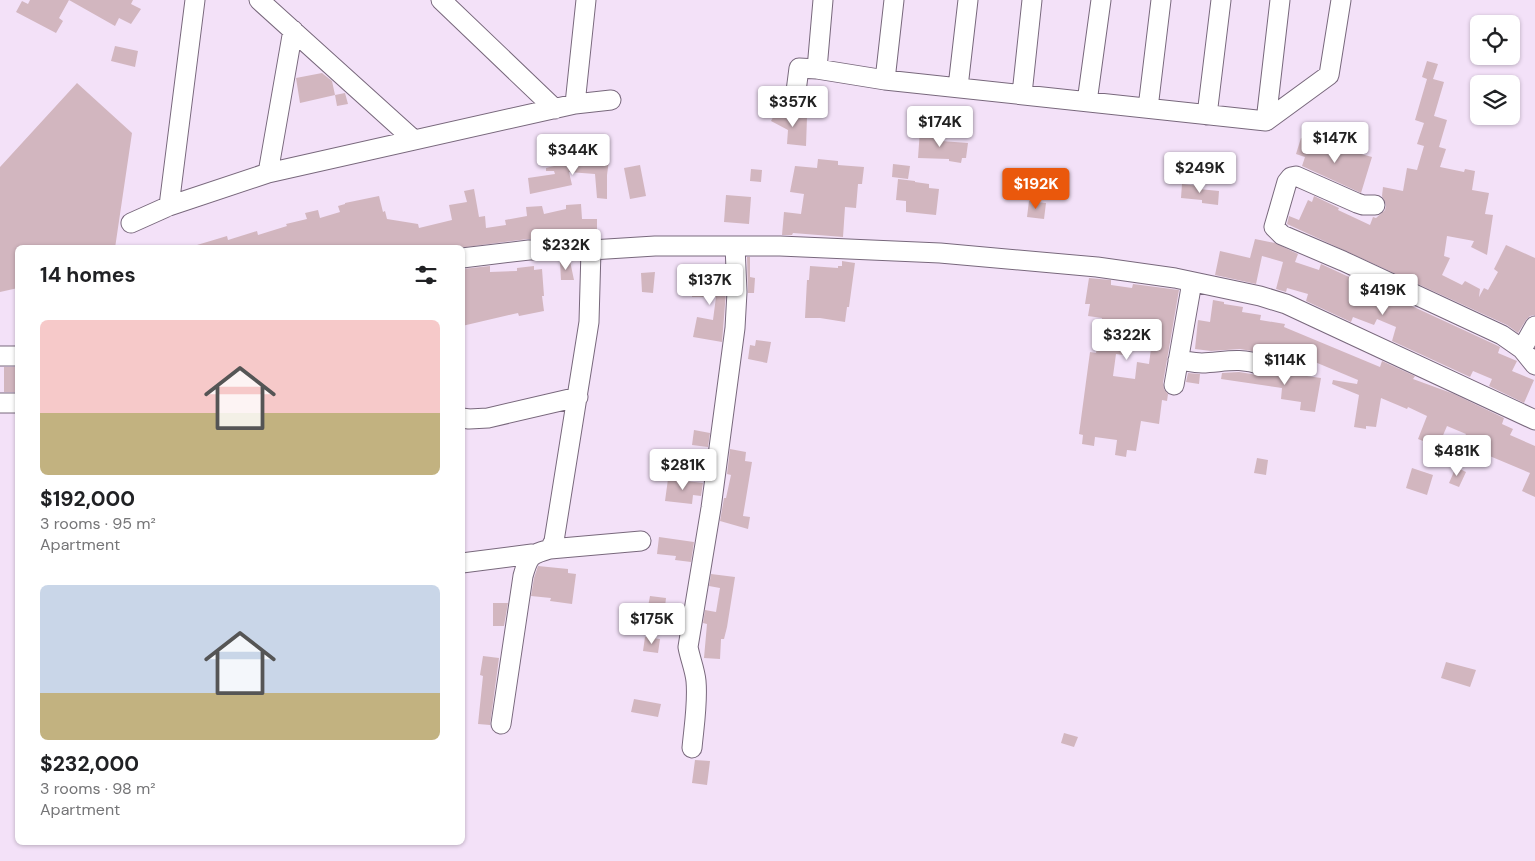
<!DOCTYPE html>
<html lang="en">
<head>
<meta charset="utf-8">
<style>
	body { margin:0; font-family:"DM Sans",sans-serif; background:#f2f2f2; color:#202124; height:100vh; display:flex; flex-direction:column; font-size:19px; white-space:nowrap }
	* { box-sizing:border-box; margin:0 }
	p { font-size:16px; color:#757577 }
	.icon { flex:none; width:28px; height:28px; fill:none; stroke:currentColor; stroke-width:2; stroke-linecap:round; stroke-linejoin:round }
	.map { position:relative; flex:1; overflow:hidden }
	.sheet { position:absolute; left:15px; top:245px; width:450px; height:600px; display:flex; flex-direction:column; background:#fff; border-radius:8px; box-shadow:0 1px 4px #0004 }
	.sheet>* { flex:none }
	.controls { position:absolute; left:1470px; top:15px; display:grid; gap:10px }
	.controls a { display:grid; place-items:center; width:50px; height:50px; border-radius:8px; background:#fff; box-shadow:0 1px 4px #0004; font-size:25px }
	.price { position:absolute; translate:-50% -42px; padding:0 11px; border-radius:5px; background:#fff; color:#222; font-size:16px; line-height:32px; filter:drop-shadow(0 1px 2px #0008) }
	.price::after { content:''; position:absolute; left:50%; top:30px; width:15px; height:11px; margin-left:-8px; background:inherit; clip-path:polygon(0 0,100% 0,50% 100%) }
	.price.selected { background:#ea580c; color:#fff }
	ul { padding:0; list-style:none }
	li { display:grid; align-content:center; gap:10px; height:265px; padding:0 25px }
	li span { display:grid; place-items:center; height:155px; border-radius:8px; color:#555 }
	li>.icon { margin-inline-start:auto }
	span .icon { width:90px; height:90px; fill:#fffc; stroke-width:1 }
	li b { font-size:21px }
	h2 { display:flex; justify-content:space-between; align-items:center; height:60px; padding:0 25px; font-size:21px }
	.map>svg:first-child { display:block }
	.building { fill:#d2b6bf; fill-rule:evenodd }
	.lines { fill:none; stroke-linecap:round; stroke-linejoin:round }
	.minor-casing { stroke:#78687c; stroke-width:21 }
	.minor { stroke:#fff; stroke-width:19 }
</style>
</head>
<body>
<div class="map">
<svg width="1535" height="861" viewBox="0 0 1535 861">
	<rect width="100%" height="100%" fill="#f3e1f8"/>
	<path class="building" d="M30,0H133L131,4L141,9L131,24L119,18L115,26L69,0L59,18L63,21L56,33L16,12L22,1L28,4Z
		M115,46L138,51L135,67L111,61Z
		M1427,61L1438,64L1433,79L1444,82L1434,116L1447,120L1439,147L1446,149L1440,167L1464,172L1465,169L1475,171L1472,190L1489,193L1485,214L1493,215L1487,255L1471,247L1474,241L1447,236L1444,256L1450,258L1442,275L1462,285L1465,281L1480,289L1479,297L1484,288L1488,290L1498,272L1494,269L1506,245L1535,258V315L1530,316L1526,320L1518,333L1507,325L1287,224L1289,216L1299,220L1308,200L1312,202L1314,196L1339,208L1338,210L1370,225L1373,217L1376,218L1385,210L1386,205L1382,196L1383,187L1403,191L1407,168L1417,170L1424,146L1417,144L1424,123L1415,120L1427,79L1422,77Z
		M322,73L332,81L335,95L300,103L296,78Z
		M77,83L132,133L115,248H18V288L0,292V167Z
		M345,93L348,104L337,106L335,95Z
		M776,112L792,118L807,117L806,146L787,144L788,130L771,121Z
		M920,130L942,132L941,141L968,143L966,158H962L961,163L949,161V159L918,158Z
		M1301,138L1353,154L1354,152L1372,157L1361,193L1302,166L1305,157L1296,154Z
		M582,159L609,160L607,175V199L597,198L595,174L569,172L572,185L530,194L528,178L555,174L554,171H546V168Z
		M818,159L838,161V165L864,167L862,184H858L856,208L845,207L843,237L793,233L792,235H782L784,212L801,214L804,194L790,192L795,166L817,168Z
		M893,164L910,166L908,179L892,177Z
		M640,165L646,196L630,199L624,168Z
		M751,169L762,170L761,182L750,181Z
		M898,179L915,181V182L929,184V188L939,189L936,215L906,212V201L896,200Z
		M1182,184L1199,186V189L1219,191L1218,205L1202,203V200L1181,198Z
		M474,189L479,217L485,216L486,228L506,225L505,220L527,216L526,207L542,206L544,214L566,209V205L581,204L582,219H597V238L586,239V234L564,236L565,239H528L459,248H197V245L227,236L228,240L257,231L258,235L287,226L286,224L307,219L305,213L318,210L320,218L340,212L338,206L345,204V203L379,196L383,212L385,211L387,219L418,224L419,228L452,220L449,205L467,202L464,191Z
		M726,195L751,197L749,224L724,222Z
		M1029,201L1046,203L1044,219L1027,217Z
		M1255,239L1275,243L1298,254L1295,262L1319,270L1321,264L1496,345L1500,347L1498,353L1517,361L1512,371L1534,380L1524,403L1489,386L1492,379L1473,371L1470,377L1392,341L1396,327L1377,319L1374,325L1353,317L1351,322L1306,301L1308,294L1287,288L1286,292L1276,289L1283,262L1262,256L1256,284L1215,275L1220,251L1250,258Z
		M747,257H750V277L755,278L754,293H748Z
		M570,261L574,280H561L560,262Z
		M842,261L855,263L849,307H847L845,322L820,318H805L807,280H809L810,266L838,268V266H842Z
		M490,266V272L517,271V268L534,266V270L542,269L544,296H542L544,311L519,316L518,313L462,326V269Z
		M655,272L653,293L642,292L641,273Z
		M693,272H705V276L725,277L726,292L722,342L693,337L697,317L713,320L716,297H692Z
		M1089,278L1111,280V285L1132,288L1133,284L1179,290L1163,383L1164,389L1168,394L1167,401L1162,400L1159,424L1141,421L1136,451L1127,450L1126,457L1115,455L1117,440L1095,437L1094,446L1082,444L1083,435L1079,434L1090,352L1096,353L1102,318L1088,316L1090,304H1085ZM1133,331L1153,333L1149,364L1137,362L1135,379L1113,376L1116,354L1130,356Z
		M1213,300L1224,302V304L1243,307L1242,312L1261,315L1260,320L1285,324L1284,327L1380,367L1382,361L1415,376L1413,379L1454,394L1504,418L1502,424L1513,429L1510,435L1535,446V497L1522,491L1530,473L1461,444L1466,434L1447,426L1438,447L1418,439L1427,416L1408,407L1407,409L1381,398L1376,427L1366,426V429L1354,427L1359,395L1332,384L1333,380L1357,384L1358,380L1279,347L1278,352L1263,350V353L1240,349L1211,351L1195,349L1198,320L1210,322Z
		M756,340L771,342L767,363L748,359L750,345L755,346Z
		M4,367H18V392H4Z
		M1271,371L1321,378L1315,412L1300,410L1301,402L1281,399L1282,388L1221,379L1222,373L1239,372L1264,376Z
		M1188,373L1200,374L1199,384L1186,382Z
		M694,430L710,433L708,447L692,445Z
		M730,449L746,452L745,461L752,462L743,516L750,517L748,529L720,521L724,498H726L731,475L727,474Z
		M1257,458L1268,460L1266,475L1254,473Z
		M1456,467L1466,472L1459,487L1449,483Z
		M1412,468L1433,475L1427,495L1406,488Z
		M668,479L703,483L701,496L693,495L692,504L665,501Z
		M659,537L694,542L691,562L675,560L676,556L657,554Z
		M538,566L568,569V573L576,574L572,604L550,601L551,598L531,596L534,578Z
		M711,574L735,577L727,627L724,639H721L720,659L704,658L707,624L703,623L705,610L716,612L720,588L709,586Z
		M650,596L666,598L664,615L647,612Z
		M493,603H508L504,626H493Z
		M668,615L681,618L679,633L665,630Z
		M645,637L660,639L658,653L643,651Z
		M483,656L499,658L490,725L478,724L483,676L480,675Z
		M1446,662L1476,670L1470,687L1441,678Z
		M634,699L661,704L658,717L631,712Z
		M1064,733L1078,737L1074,747L1061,743Z
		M695,760L710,761L707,785L692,783Z"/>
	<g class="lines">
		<g class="minor-casing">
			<path id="minor" d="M259,0L414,140
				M441,0L555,109
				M817,69L823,0
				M885,80L894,0
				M958,87L968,0
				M1022,94L1032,0
				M1087,102L1101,0
				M575,104L586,0
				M794,107L799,68L817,69L885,80L1266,121L1329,75L1341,0
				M1148,108L1161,0
				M1207,115L1221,0
				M1266,121L1280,0
				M268,173L293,30
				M1375,205H1363L1357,203L1296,176L1291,177L1287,182L1274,227L1282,235L1343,261L1502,335L1522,349L1535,365
				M169,206L195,0
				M131,223L169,206L268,173L575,104L611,100
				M462,258L529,250H591L655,246H780L940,253L1097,267L1175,278L1260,296L1286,304L1535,420
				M1522,349L1535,326
				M0,356H18
				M1178,360C1186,361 1194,363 1202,363C1225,362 1239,357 1262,365
				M1174,385L1192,282
				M0,403H18
				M462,418L469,419L488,418L578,397
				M550,549L641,541
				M462,563L532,554
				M501,724L523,576C529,555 530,555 550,549L554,541L589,322L591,250
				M692,748C694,726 698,703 696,681C695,670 690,658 688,647L711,508L735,328L737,292L735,246"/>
		</g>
		<use href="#minor" class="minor"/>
	</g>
</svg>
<div class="controls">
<a><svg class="icon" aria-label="locate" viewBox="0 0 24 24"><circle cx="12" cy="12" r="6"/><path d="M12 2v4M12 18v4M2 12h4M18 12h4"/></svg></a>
<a><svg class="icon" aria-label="layers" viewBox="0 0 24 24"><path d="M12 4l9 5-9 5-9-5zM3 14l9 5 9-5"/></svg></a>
</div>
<b class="price" style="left:793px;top:128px">$357K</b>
<b class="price" style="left:940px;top:148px">$174K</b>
<b class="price" style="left:1335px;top:164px">$147K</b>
<b class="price" style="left:573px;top:176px">$344K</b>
<b class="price" style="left:1200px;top:194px">$249K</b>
<b class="price selected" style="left:1036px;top:210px">$192K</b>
<b class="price" style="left:566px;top:271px">$232K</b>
<b class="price" style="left:710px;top:306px">$137K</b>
<b class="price" style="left:1383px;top:316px">$419K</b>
<b class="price" style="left:1127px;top:361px">$322K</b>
<b class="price" style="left:1285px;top:386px">$114K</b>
<b class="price" style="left:1457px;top:477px">$481K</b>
<b class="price" style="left:683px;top:491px">$281K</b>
<b class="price" style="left:652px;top:645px">$175K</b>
<section class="sheet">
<h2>14 homes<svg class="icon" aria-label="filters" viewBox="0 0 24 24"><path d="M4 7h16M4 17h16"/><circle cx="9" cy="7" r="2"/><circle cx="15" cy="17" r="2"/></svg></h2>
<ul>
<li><span style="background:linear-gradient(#f6c9c9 60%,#c2b280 0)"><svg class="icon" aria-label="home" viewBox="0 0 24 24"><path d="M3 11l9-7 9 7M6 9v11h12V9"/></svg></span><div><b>$192,000</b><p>3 rooms · 95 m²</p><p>Apartment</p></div></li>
<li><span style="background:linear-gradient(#c9d6e8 70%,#c2b280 0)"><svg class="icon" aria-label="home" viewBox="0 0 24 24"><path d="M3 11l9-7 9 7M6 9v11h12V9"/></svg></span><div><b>$232,000</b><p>3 rooms · 98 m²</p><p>Apartment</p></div></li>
</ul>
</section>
</div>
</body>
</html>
